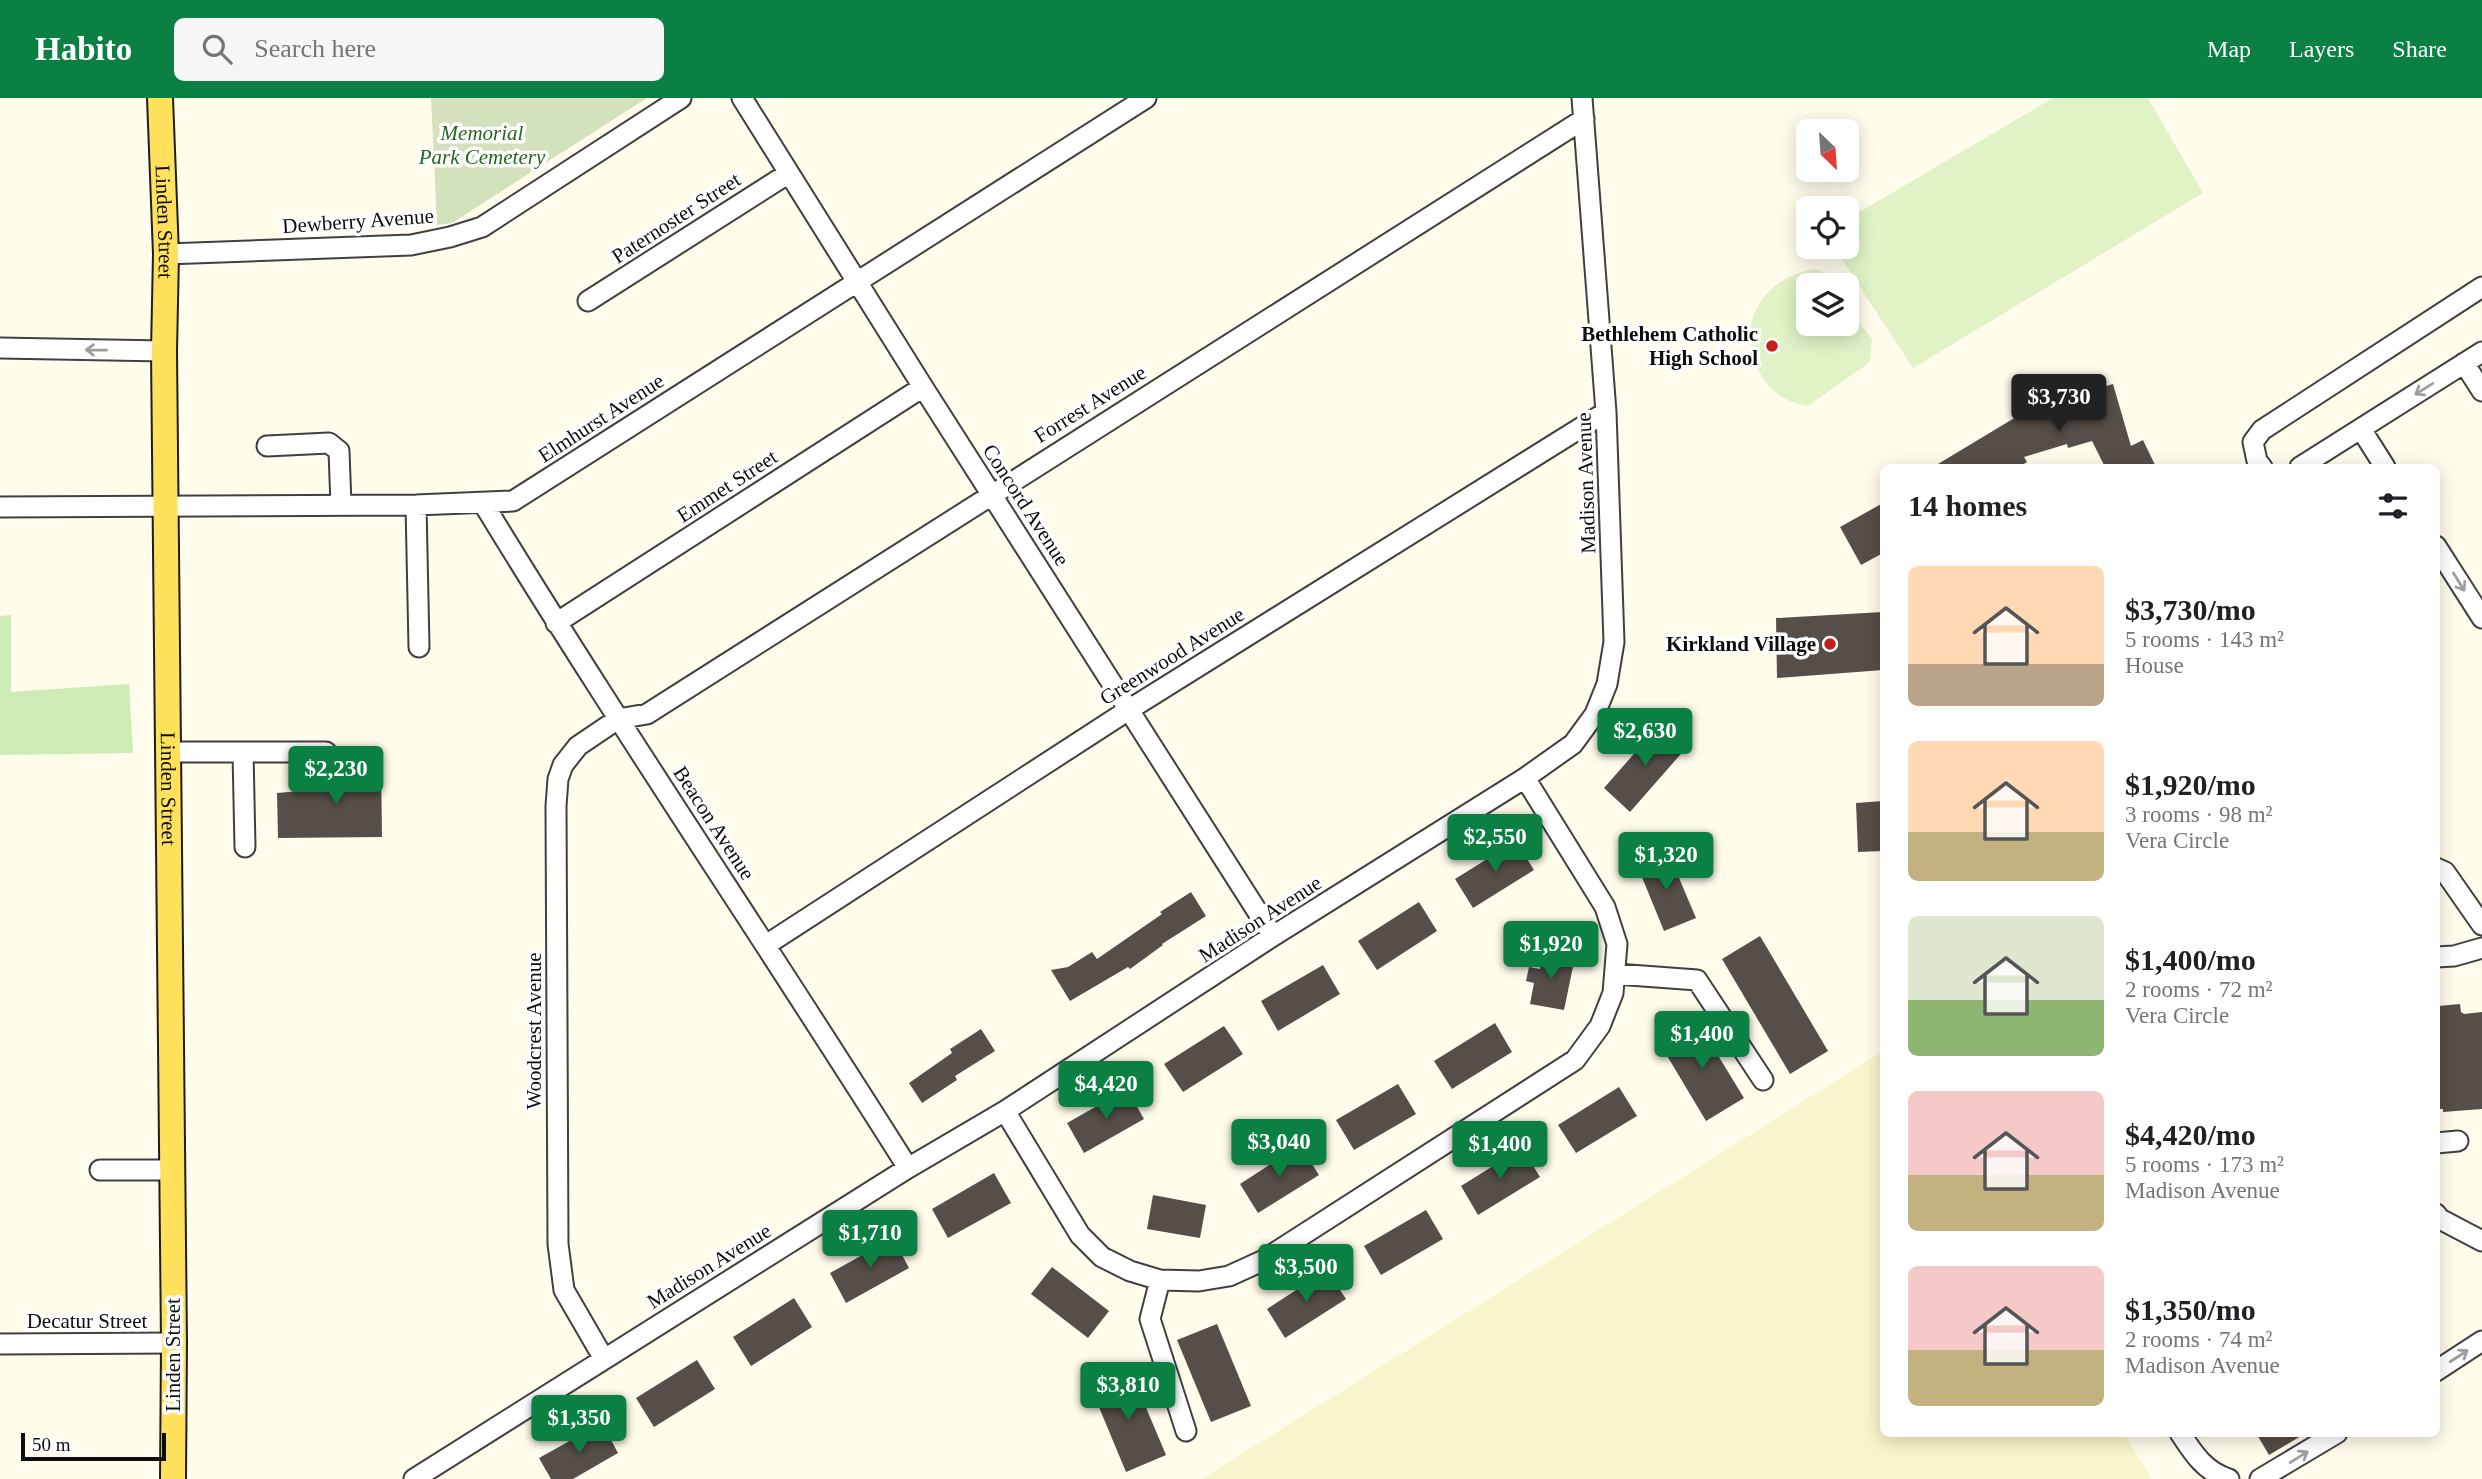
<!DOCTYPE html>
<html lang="en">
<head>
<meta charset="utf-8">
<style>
	body { margin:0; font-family:"Times New Roman",serif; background:#f6f6f6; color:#202124; height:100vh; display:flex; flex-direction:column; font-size:26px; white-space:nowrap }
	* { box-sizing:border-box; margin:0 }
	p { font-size:23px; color:#757577 }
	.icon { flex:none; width:38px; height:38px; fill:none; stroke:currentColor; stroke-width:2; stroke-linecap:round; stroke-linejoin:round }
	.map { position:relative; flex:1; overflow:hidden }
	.side { position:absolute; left:1880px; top:366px; width:560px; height:973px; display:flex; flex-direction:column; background:#fff; border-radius:10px; box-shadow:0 4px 18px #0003 }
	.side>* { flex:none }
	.needle { width:46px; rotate:155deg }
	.buttons { position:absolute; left:1796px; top:21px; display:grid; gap:14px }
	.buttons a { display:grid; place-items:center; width:63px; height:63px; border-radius:10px; background:#fff; box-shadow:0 4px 18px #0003; font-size:35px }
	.scale { position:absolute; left:21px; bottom:18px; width:145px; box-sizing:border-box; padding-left:7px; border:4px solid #0d0d0d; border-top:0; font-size:19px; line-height:24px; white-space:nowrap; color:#0d0d0d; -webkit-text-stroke:5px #fff; paint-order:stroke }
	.price { position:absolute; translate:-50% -60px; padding:0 16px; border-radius:7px; background:#0b8043; color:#fff; font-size:23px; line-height:46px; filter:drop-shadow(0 2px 4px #0008) }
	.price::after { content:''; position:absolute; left:50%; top:42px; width:21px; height:16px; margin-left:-10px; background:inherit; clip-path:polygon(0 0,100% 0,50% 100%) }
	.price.on { background:#222; color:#fff }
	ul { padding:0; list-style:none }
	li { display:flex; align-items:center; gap:21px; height:175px; padding:0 28px }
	li span { display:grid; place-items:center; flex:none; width:196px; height:140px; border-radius:10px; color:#555 }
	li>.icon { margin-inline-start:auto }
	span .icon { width:84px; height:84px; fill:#fffc; stroke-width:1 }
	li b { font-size:30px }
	h2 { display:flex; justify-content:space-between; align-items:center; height:84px; padding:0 28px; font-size:30px }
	header { display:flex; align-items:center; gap:42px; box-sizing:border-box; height:98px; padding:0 35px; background:#0b8043; color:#fff }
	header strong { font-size:33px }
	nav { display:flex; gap:38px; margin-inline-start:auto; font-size:24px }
	.search { width:490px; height:63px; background:#f6f6f6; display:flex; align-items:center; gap:18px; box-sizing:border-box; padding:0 24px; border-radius:10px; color:#757577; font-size:26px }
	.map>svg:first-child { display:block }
	.farmland { fill:#f6f5cb }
	.green { fill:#cdebb4 }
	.cemetery { fill:#d3e2bc }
	.pitch { fill:#e0f2c6 }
	.building { fill:#564e48 }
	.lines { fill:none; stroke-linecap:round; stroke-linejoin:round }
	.minor-casing { stroke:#404040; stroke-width:23 }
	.major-casing { stroke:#1e1e1e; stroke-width:28 }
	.minor { stroke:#fff; stroke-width:19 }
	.major { stroke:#ffe15c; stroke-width:24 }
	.oneway { stroke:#9e9e9e }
	.poi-dot { fill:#c41f1d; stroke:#fff; stroke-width:2.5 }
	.labels { text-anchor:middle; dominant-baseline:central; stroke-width:7; stroke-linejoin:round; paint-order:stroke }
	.park-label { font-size:21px; font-style:italic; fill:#25681a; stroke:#fff }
	.street-label { font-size:21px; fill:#0d0d0d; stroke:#fff }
	.poi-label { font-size:21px; font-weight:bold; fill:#0d0d0d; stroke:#fff; text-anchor:end }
</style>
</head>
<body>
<header>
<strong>Habito</strong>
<div class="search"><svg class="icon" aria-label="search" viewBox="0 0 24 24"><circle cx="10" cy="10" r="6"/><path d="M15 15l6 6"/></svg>Search here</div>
<nav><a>Map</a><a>Layers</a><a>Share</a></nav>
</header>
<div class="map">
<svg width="2482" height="1381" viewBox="0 0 2482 1381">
	<rect width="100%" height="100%" fill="#fffcec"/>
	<path class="farmland" d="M1882,954L1883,1335H2123L2152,1381H1202Z"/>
	<path class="green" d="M11,517V594L129,586L133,655L0,657V518Z"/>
	<path class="cemetery" d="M431,0H647L452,125L437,127Z"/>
	<path class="pitch" d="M2053,0H2148L2203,95L1913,270L1834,149H1846V122Z
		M1815,171L1822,174L1832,187H1808V226H1846V207L1872,241L1870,264L1808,308C1784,304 1768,292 1758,271C1735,223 1765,179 1815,171Z"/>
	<path class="building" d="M2113,286L2131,348L2143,342L2156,369H2105L2092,343L2068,350L2067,346L2024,359L2027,364L2019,369H1933L2031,310Z
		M1883,405V455L1861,467L1840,429Z
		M1883,514V572L1777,580L1776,520Z
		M1661,625L1687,649L1630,714L1604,690Z
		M336,663L381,664L382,739L278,740L277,695L334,690Z
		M1883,703V753L1858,754L1856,705Z
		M1516,743L1534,772L1473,810L1455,781Z
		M1668,754L1696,820L1664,833L1637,767Z
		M1191,794L1206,818L1162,846L1163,847L1130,871L1128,869L1070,903L1051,872L1068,869L1092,854L1097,861L1162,816L1160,814Z
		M1419,804L1437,833L1377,872L1358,843Z
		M1760,838L1828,953L1790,976L1722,861Z
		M1543,853L1575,859L1564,912L1530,906L1534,885L1526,883L1529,869L1540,871Z
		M1323,867L1340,896L1278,933L1261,903Z
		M2460,906L2461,914L2464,916L2482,914V1011L2443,1014V1011H2436L2438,908Z
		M1697,923L1744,1000L1706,1023L1660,946Z
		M1495,925L1512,954L1452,991L1434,963Z
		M1224,928L1243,956L1183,994L1164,966Z
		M981,931L995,953L955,978L957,982L922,1005L909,985L952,955L950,951Z
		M1398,986L1416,1016L1354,1052L1336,1022Z
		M1619,989L1637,1018L1576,1055L1558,1027Z
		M1127,991L1144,1021L1084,1055L1067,1025Z
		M1300,1047L1319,1077L1258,1115L1240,1086Z
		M1522,1050L1540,1079L1478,1117L1461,1088Z
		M994,1075L1011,1105L948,1140L932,1111Z
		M1153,1097L1206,1107L1200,1140L1147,1131Z
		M1426,1112L1443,1141L1381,1177L1364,1148Z
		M893,1140L909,1170L846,1205L830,1175Z
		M1052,1169L1109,1213L1088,1240L1031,1196Z
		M1327,1172L1346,1201L1285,1240L1267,1211Z
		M794,1200L812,1229L751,1268L733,1239Z
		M1217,1226L1251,1308L1211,1324L1177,1242Z
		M697,1262L715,1291L654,1329L636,1300Z
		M1131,1274L1166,1357L1126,1374L1091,1290Z
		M602,1325L618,1355L573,1381H551L539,1360Z
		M2256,1335H2306L2269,1357Z"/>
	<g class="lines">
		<g class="minor-casing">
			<path id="minor" d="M742,0L923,289L1273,838
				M166,156L411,147L450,139L482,129L681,0
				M588,203L789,75
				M0,250L164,253
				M2464,265L2482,293
				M2361,331L2385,369
				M267,348L329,345L339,353L341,407
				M2262,369L2257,363L2253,344L2262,332L2482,189
				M2300,369L2482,254
				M483,405C620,630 768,847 908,1070
				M416,407L419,549
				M0,409L416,407L513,403L1146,0
				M2436,448L2482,520
				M556,525L923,289
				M168,654H326
				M243,654L245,749
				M2436,770L2445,774L2482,827
				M766,847L1130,611L1606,314
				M2436,859L2454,858L2482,850
				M1616,876L1697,882L1763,982
				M1005,1013L1080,1137L1102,1159L1130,1173L1160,1182L1199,1183L1229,1178L1262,1163L1575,962L1600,928L1613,895L1617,846L1605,809L1525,680
				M2436,1045L2458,1043
				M100,1072H172
				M2436,1116L2440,1121L2482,1143
				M1160,1182L1150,1221L1186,1333
				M0,1246L174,1245
				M604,1261L564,1192L558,1146L556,708L558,681L563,667L578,648L618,621L647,616L1584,21
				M2436,1273L2482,1243
				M2180,1335C2193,1355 2205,1374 2229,1381
				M414,1381L908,1070L1005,1013L1273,838L1525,680L1573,646L1595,616L1607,586L1614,544L1606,314L1582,0
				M2260,1381L2337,1335"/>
		</g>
		<g class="major-casing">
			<g id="major">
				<path id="s1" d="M160,0L166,156L164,253L174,1245L173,1381"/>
			</g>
		</g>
		<use href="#minor" class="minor"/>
		<use href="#major" class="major"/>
	</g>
	<defs><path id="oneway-shaft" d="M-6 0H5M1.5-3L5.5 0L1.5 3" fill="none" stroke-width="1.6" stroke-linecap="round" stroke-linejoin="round" transform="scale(1.75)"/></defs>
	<g class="oneway">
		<use href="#oneway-shaft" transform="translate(96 252) rotate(-179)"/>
		<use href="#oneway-shaft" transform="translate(2424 291) rotate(148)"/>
		<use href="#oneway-shaft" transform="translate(2459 484) rotate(58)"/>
		<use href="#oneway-shaft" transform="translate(2459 1258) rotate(-33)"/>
		<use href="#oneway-shaft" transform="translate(2299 1359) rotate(-32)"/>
	</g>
	<g class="poi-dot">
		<circle cx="1772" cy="248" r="7"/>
		<circle cx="1830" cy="546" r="7"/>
	</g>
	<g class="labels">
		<g class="park-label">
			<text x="482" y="35">Memorial<tspan x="482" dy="24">Park Cemetery</tspan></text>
		</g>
		<g class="street-label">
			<text transform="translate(676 120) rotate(-33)">Paternoster Street</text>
			<text transform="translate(358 123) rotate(-4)">Dewberry Avenue</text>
			<text stroke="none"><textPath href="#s1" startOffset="124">Linden Street</textPath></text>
			<text transform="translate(1090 306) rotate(-32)">Forrest Avenue</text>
			<text transform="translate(601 320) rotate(-33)">Elmhurst Avenue</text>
			<text transform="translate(1586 385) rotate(-92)">Madison Avenue</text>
			<text transform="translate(727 388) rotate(-33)">Emmet Street</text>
			<text transform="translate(1026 407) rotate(57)">Concord Avenue</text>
			<text transform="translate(1172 558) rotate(-32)">Greenwood Avenue</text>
			<text stroke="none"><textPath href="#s1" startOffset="691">Linden Street</textPath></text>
			<text transform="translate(714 725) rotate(57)">Beacon Avenue</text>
			<text transform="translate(1260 821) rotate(-33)">Madison Avenue</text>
			<text transform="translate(534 933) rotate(-90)">Woodcrest Avenue</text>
			<text transform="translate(709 1168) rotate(-32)">Madison Avenue</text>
			<text x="87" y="1223">Decatur Street</text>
			<text transform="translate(173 1257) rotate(-90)">Linden Street</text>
		</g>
		<g class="poi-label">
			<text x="1758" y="236">Bethlehem Catholic<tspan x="1758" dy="24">High School</tspan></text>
			<text x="1816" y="546">Kirkland Village</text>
		</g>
	</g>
</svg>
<div class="buttons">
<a><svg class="needle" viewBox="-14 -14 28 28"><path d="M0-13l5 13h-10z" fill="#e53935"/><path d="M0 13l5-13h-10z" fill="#757577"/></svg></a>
<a><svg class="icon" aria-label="locate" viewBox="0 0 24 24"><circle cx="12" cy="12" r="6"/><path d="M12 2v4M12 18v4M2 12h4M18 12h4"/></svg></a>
<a><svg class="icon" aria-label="layers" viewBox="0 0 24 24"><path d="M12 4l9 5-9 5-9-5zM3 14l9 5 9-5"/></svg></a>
</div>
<div class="scale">50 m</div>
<b class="price on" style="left:2059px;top:336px">$3,730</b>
<b class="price" style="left:1645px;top:670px">$2,630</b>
<b class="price" style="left:336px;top:708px">$2,230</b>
<b class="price" style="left:1495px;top:776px">$2,550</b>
<b class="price" style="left:1666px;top:794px">$1,320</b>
<b class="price" style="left:1551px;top:883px">$1,920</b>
<b class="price" style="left:1702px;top:973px">$1,400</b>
<b class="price" style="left:1106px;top:1023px">$4,420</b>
<b class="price" style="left:1279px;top:1081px">$3,040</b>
<b class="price" style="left:1500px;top:1083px">$1,400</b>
<b class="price" style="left:870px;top:1172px">$1,710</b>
<b class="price" style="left:1306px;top:1206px">$3,500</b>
<b class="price" style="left:1128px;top:1324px">$3,810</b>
<b class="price" style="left:579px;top:1357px">$1,350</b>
<section class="side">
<h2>14 homes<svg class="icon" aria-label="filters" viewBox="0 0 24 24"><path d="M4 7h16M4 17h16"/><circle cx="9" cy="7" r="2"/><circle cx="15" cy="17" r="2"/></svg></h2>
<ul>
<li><span style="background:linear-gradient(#ffd9b3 70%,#b9a48a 0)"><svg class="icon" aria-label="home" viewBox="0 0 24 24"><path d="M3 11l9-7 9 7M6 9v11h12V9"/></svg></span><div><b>$3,730/mo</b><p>5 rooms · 143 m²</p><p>House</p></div></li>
<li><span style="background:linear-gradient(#ffd9b3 65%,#c2b280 0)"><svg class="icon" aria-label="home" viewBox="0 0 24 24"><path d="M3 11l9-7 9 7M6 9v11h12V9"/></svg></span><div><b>$1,920/mo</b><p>3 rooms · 98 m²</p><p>Vera Circle</p></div></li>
<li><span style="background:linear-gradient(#dfe7d0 60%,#8fb573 0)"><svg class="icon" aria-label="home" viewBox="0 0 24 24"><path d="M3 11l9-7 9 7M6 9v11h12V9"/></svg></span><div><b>$1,400/mo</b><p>2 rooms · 72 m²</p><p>Vera Circle</p></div></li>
<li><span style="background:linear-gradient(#f6c9c9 60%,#c2b280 0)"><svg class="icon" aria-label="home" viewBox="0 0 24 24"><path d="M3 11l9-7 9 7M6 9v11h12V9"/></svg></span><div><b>$4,420/mo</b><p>5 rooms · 173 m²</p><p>Madison Avenue</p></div></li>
<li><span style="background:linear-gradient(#f6c9c9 60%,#c2b280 0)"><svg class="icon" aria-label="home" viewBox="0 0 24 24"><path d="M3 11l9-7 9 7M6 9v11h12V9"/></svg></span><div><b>$1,350/mo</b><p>2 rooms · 74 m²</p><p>Madison Avenue</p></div></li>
</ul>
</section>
</div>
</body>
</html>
